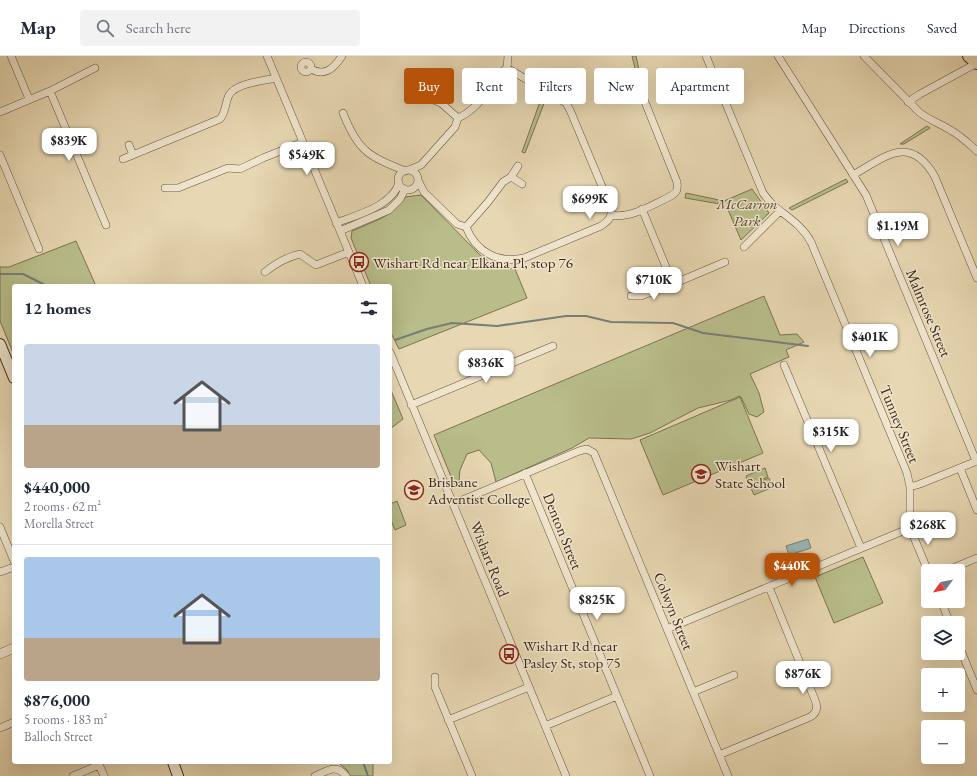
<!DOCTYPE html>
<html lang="en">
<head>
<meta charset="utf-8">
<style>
	body { margin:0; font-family:"EB Garamond",serif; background:#f2f2f3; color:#1f2937; height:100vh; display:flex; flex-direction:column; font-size:15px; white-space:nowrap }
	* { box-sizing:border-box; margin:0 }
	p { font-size:13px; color:#747a83 }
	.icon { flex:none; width:22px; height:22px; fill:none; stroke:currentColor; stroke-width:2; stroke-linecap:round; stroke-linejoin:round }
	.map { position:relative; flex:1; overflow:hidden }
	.drawer { position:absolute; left:12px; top:228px; width:380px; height:480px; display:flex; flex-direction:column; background:#fff; border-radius:4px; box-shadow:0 4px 16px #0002 }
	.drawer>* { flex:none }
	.banner { position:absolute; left:404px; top:12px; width:380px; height:36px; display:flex; gap:8px }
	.needle { width:26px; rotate:238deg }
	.tools { position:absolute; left:921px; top:508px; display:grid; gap:8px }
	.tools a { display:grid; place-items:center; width:44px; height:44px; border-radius:4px; background:#fff; box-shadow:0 4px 16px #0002; font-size:20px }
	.price { position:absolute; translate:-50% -34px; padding:0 9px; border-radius:8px; background:#fff; color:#222; font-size:13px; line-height:26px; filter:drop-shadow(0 1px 2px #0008) }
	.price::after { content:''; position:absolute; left:50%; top:24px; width:12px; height:9px; margin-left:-6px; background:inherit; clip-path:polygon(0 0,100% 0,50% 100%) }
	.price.current { background:#b45309; color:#fff }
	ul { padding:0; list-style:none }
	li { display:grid; align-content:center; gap:8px; height:212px; padding:0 12px }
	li+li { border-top:1px solid #e0e1e3 }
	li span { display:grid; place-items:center; height:124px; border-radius:4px; color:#555 }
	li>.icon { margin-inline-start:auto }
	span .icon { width:72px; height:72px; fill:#fffc; stroke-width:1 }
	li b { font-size:17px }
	h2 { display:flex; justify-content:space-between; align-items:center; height:48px; padding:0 12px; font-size:17px }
	.chip { padding:0 14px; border-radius:4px; background:#fff; box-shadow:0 4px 16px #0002; font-size:14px; line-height:36px }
	.chip.current { background:#b45309; color:#fff }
	header { display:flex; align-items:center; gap:24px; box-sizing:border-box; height:56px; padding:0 20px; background:#fff; border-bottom:1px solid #e0e1e3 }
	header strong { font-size:19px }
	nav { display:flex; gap:22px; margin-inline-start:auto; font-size:14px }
	.search { width:280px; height:36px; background:#f2f2f3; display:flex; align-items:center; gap:10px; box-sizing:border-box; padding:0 14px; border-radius:4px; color:#747a83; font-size:15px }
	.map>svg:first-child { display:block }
	.green { fill:#b8bd8a; stroke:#7c7352 }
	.water { fill:#9bb7b7; stroke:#777e79 }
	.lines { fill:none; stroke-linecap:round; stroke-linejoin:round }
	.stream { stroke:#777e79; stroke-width:2 }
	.minor-casing { stroke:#6a5441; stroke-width:8 }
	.tertiary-casing { stroke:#6a5441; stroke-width:10 }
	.secondary-casing { stroke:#40291b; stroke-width:12 }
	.trunk-casing { stroke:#40291b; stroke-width:14 }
	.minor { stroke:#efe5cd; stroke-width:7 }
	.tertiary { stroke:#efe5cd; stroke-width:9 }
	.secondary { stroke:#efe5cd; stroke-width:10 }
	.trunk { stroke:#e7d7b2; stroke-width:12 }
	.labels { text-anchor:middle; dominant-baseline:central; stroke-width:3; stroke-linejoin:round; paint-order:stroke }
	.park-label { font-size:15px; font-style:italic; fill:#584731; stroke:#efe5cd }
	.poi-label { font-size:15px; fill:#40291b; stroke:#efe5cd; text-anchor:start }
	.street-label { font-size:15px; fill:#40291b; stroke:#efe5cd }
</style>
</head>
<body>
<header>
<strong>Map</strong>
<div class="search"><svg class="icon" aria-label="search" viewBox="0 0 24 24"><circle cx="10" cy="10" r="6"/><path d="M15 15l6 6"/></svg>Search here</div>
<nav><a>Map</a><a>Directions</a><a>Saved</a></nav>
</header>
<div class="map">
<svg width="977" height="720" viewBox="0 0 977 720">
	<rect width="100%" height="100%" fill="#e7d7b2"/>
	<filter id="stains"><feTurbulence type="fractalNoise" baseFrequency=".005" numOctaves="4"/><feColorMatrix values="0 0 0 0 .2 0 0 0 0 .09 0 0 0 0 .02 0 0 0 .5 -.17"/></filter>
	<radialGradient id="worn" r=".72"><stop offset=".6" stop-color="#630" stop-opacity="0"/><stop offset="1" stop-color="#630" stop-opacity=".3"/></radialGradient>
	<path class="green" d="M632,0H636L640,19L637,20Z
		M541,43L545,45L525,97L522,96Z
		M927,70L930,72L904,88H900Z
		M846,123L848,126L792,154L789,152Z
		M752,133L769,157L741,184L726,149L685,142L686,137L724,145Z
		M421,139L481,200L494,209L515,213L527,242L399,293L390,275V230H371L351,182L352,175L380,163L392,156L405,141Z
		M76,185L96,230H14V299L0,265V211H9Z
		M764,240L780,279L797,278L804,286L786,294L789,301L750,318L759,337L764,356L757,361L749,358L741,341L739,340L731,344L698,352L650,377L631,383L589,382L572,392L496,426L491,407L479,394L467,398L460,414L459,425L454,428L434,379Z
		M390,332L403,363L390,373Z
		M740,341L763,397L663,439L640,384Z
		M765,412L768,421L749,429L746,420Z
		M769,422L773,431L754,439L750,430Z
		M397,445L406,469L395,474L390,462V448Z
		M863,501L883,547L834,567L815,521Z
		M341,706H373V720H350L347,714L340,708Z"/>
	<path class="water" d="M808,483L811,492L789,499L786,490Z"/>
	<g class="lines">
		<path class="stream" d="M0,218H23L47,230
			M395,284L427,273L452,267L497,270L566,260H586L611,266L673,267L703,277L808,290
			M363,706L368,720"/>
		<g class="minor-casing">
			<path id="minor" d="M11,0L29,43
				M267,0L363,230
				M706,0L763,137C766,141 769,145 773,149C787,161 802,169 811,186L907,417L910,431V472L928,515
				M778,0L866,139L976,405
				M864,0L919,56C929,64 941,68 952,75C961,80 969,88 977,95
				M301 11a5 5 0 1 1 10 0a5 5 0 1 1-10 0Z
				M311,13C325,21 334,12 342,0
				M50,35L106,169
				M424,40L441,47L458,62
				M908,46L920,38L977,7
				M0,56L50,35L95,12
				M343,57C358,95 368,100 405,115
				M129,89L133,99
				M0,99L39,193
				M123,103L220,63C226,56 225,47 229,39C236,27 263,25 276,22
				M518,110L511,121L522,128
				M409,114L421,109L455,71L458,62C470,57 481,45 489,34C496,25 497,18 507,12L508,0
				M398 124a10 10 0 1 1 20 0a10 10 0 1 1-20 0Z
				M853,119C885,101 910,77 935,121L977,222
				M418,124L424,136L457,168L466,171C476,196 498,208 524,202L601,170C609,164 612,162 611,152L570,54L566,47L558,42L507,12
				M165,132H178L228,112L240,113L263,102L303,86
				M642,153L673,228L725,206
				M612,159C630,163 654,148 671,140C677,136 678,134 677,126L639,31
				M336,167C357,159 392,150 399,127
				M466,171L488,146L503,126L511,121
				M340,175L389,154L400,143L405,133
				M744,191L780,155
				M265,216C275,208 286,201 300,198L316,209L349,196
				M631,240H641L673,228
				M390,296L566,720
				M784,309L861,492
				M411,349L553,290
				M960,412L977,454
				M525,417L650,720
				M910,431L920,428L977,405
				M453,448L579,395L587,393L594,397L728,720
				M0,471L14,505
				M946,515L977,502
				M0,516L14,511
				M941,545L950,567
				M667,573L910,472
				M958,587L977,634
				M435,621V631L472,720
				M693,636L734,619
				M448,664L529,631
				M545,670L617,640
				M0,672L14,666
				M719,699L810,661C817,657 818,651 815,644L769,531
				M98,706L104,720
				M73,720L99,709
				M315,720C327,715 336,707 346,720"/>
		</g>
		<g class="tertiary-casing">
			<path id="tertiary" d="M0,598L14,592"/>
		</g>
		<g class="secondary-casing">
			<path id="secondary" d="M0,288L14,322
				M173,706L178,720"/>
		</g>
		<g class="trunk-casing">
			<path id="trunk" d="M969,0L977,7"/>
		</g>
		<use href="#minor" class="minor"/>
		<use href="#tertiary" class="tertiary"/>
		<use href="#secondary" class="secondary"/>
		<use href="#trunk" class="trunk"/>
	</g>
	<defs>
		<g id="bus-ring" transform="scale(1)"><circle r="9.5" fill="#efe5cd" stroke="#8f2418" stroke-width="1.5"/><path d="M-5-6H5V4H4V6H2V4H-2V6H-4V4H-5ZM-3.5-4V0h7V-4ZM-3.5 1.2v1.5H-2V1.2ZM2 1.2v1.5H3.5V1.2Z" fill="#8f2418"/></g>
		<g id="school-ring" transform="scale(1)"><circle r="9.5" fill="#efe5cd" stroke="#8f2418" stroke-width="1.5"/><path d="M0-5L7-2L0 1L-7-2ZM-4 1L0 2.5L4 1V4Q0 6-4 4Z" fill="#8f2418"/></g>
	</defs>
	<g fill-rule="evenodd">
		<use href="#bus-ring" x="359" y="206"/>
		<use href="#school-ring" x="701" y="418"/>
		<use href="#school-ring" x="414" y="434"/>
		<use href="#bus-ring" x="509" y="598"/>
	</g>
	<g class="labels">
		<g class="park-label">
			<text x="747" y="147">McCarron<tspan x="747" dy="17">Park</tspan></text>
		</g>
		<g class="poi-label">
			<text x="373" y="206">Wishart Rd near Elkana Pl, stop 76</text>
			<text x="715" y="409">Wishart<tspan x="715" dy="17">State School</tspan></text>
			<text x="428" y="425">Brisbane<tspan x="428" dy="17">Adventist College</tspan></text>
			<text x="523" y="589">Wishart Rd near<tspan x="523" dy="17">Pasley St, stop 75</tspan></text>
		</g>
		<g class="street-label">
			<text transform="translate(929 257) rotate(67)">Malmrose Street</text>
			<text transform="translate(900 368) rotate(68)">Tunney Street</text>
			<text transform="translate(563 475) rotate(68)">Denton Street</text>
			<text transform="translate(490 503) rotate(68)">Wishart Road</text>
			<text transform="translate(674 555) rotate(68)">Colwyn Street</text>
		</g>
	</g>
	<rect width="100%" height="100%" filter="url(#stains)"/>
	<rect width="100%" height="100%" fill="url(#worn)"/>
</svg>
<div class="tools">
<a><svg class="needle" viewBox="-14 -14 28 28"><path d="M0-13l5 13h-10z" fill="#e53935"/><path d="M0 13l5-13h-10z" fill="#747a83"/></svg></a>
<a><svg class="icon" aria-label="layers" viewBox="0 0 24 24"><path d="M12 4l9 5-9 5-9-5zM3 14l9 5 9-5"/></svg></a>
<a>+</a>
<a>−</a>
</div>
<b class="price" style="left:69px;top:106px">$839K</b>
<b class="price" style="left:307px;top:120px">$549K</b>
<b class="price" style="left:590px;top:164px">$699K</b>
<b class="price" style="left:898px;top:191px">$1.19M</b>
<b class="price" style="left:654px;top:245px">$710K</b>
<b class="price" style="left:870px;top:302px">$401K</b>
<b class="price" style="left:486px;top:328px">$836K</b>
<b class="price" style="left:831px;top:397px">$315K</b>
<b class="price" style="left:928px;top:490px">$268K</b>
<b class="price current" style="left:792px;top:531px">$440K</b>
<b class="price" style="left:597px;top:565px">$825K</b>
<b class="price" style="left:803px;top:639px">$876K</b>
<div class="banner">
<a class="chip current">Buy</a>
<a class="chip">Rent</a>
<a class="chip">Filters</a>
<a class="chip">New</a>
<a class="chip">Apartment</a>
</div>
<section class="drawer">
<h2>12 homes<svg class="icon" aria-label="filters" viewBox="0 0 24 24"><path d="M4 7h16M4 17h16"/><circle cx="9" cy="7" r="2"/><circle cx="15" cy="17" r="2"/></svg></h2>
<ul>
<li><span style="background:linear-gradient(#c9d6e8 65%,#b9a48a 0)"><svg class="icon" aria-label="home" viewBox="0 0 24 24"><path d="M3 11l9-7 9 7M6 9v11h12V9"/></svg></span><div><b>$440,000</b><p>2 rooms · 62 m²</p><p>Morella Street</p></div></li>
<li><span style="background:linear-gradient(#a9c7e8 65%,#b9a48a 0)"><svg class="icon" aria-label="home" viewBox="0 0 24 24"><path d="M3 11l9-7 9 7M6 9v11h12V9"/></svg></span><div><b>$876,000</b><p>5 rooms · 183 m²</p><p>Balloch Street</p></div></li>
</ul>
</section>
</div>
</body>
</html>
